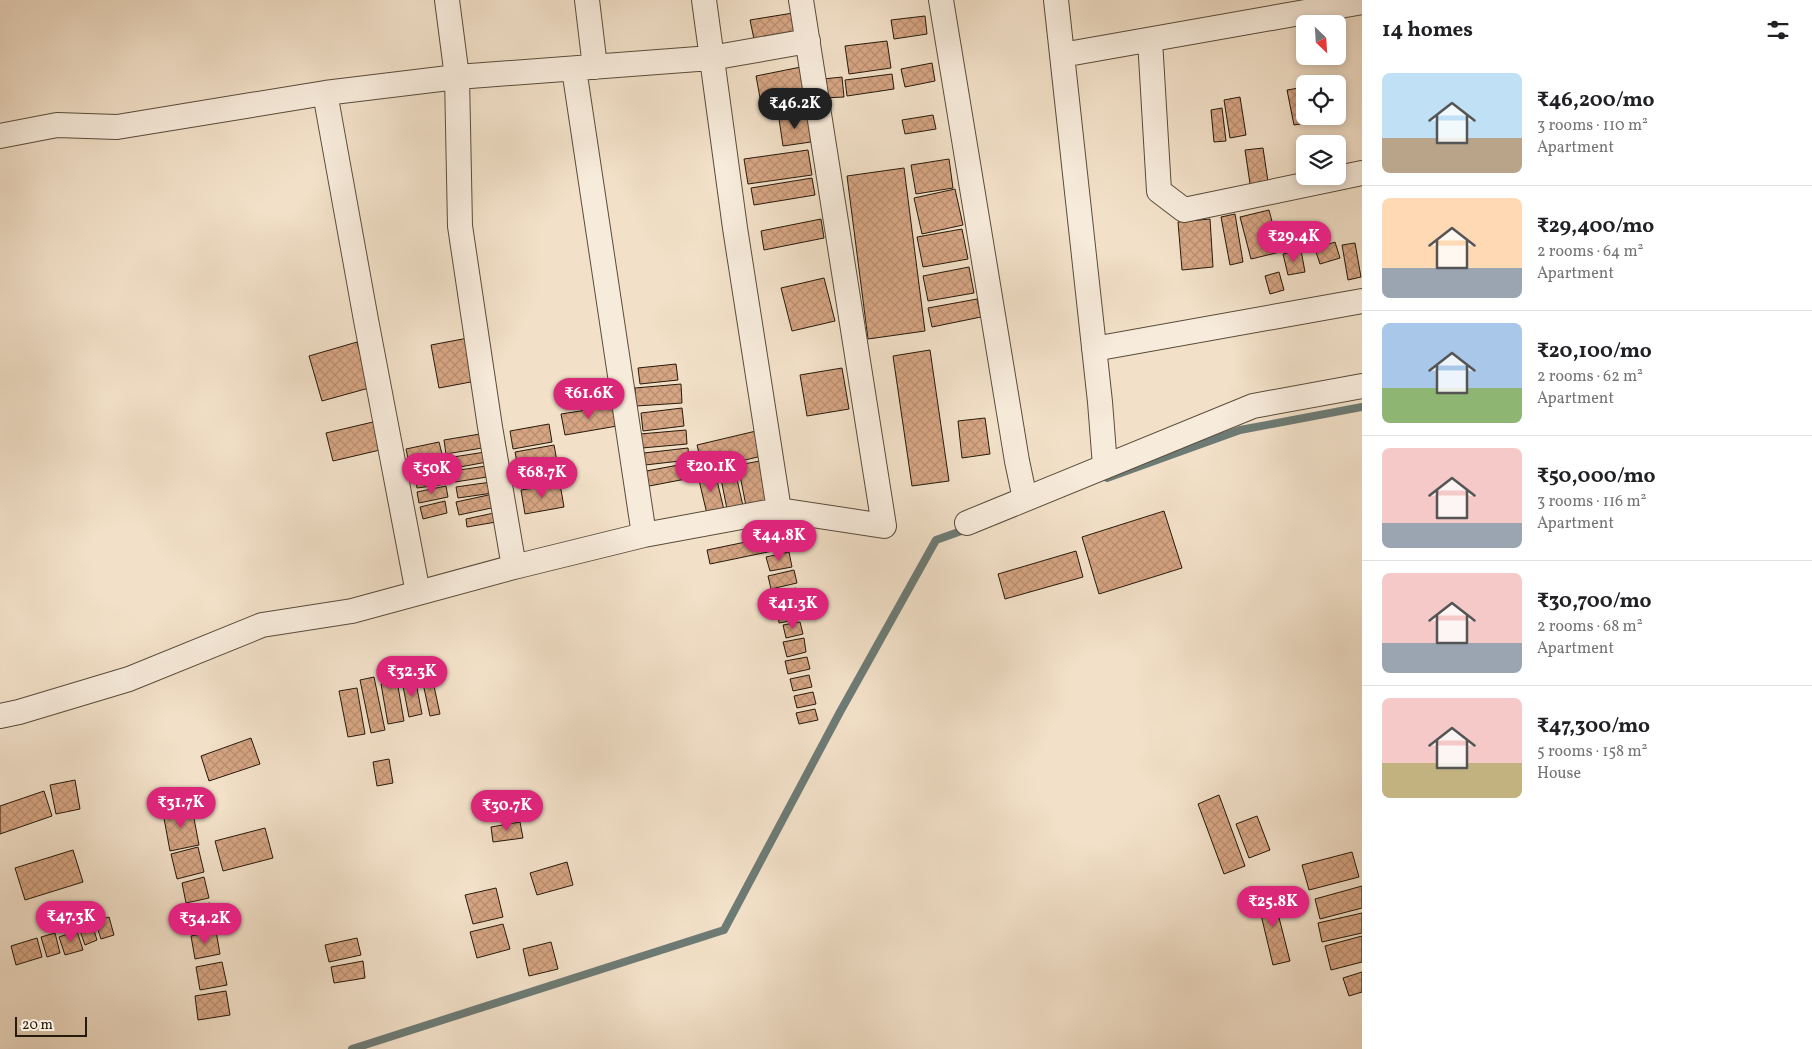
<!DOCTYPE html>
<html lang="en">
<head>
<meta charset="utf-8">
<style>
	body { margin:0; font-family:Vollkorn,serif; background:#f6f6f6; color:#202124; height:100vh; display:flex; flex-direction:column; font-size:19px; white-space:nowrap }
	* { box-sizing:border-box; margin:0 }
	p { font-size:16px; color:#757577 }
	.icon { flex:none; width:28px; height:28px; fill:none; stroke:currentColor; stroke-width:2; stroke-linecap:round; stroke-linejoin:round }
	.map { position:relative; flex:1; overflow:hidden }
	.side { display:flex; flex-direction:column; background:#fff; width:450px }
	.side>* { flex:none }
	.needle { width:32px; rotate:155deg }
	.fabs { position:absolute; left:1296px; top:15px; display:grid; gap:10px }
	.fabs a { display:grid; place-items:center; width:50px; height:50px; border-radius:8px; background:#fff; box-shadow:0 2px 8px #0003; font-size:25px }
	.scale { position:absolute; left:15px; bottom:12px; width:72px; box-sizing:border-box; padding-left:5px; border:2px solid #261a0b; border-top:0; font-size:14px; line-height:18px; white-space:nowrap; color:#261a0b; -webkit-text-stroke:4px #f7ebdb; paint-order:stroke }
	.price { position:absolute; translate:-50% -42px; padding:0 11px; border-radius:18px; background:#db2777; color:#fff; font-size:16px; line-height:32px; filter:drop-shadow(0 1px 2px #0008) }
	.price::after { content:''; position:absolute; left:50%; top:30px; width:15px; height:11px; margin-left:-8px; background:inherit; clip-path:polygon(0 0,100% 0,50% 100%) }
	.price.active { background:#222; color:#fff }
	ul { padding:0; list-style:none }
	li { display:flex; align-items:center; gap:15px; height:125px; padding:0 20px }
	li+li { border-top:1px solid #e0e0e0 }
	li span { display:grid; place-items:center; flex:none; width:140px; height:100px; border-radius:8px; color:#555 }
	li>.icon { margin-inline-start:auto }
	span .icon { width:60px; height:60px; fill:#fffc; stroke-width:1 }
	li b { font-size:21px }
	h2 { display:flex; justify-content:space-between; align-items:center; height:60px; padding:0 20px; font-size:21px }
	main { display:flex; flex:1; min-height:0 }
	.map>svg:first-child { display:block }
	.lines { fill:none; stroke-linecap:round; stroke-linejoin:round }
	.stream { stroke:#6d7b75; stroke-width:8 }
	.building { fill:url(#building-cross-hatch); stroke:#261a0b }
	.street-casing { stroke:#594c3a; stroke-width:26 }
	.street { stroke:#f7ebdb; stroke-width:24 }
</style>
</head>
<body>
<main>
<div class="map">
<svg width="1362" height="1049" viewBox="0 0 1362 1049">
	<defs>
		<pattern id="building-cross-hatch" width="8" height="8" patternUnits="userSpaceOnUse" patternTransform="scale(1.25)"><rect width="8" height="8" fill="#d6a583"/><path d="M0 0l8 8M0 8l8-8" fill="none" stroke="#b88d70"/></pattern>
	</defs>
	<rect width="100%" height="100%" fill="#f2e0c8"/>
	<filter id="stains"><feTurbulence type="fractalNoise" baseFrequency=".004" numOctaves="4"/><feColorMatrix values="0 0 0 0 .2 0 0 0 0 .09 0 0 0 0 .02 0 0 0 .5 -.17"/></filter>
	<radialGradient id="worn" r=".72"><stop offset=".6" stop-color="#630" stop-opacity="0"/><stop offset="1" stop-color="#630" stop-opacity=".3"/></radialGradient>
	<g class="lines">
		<path class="stream" d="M1107,478L1240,430L1362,407
			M352,1049L724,930L840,712L936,540L967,529"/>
	</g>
	<path class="building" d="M793,13L797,37L755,44L750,20Z
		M925,16L927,34L894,39L891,20Z
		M887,41L891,68L849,74L845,46Z
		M932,63L935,81L905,87L901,69Z
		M801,67L808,105L763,114L756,76Z
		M892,74L894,89L847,96L845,80Z
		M842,77L844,97L824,98L823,79Z
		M1338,86L1341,116L1323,118V116H1338Z
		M1305,87V116H1311L1312,122L1294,125L1287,90Z
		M1240,97L1246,135L1230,138L1224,100Z
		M1222,108L1226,141L1214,142L1211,110Z
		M807,115L811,142L783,146L779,119Z
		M933,115L936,129L905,134L902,120Z
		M1263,148L1270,195L1252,197L1245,150Z
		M808,150L812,175L748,184L744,159Z
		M949,159L953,188L916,194L911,165Z
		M904,168L925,331L868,339L847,176Z
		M812,178L815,195L754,205L751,188Z
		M955,189L963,225L922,234L914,198Z
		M1269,210L1280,252L1251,259L1240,217Z
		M1235,214L1243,262L1230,265L1221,217Z
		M821,219L824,238L764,250L761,231Z
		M1210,219L1213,267L1182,270L1178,222Z
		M962,229L968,259L923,267L917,237Z
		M1335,242L1340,258L1320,264L1315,249Z
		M1355,243L1361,277L1348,280L1342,245Z
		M1301,250L1305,272L1288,275L1283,254Z
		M969,267L974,293L928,301L923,276Z
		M1279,272L1284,290L1270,294L1265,276Z
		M824,278L835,321L792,331L781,288Z
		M977,299L981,317L932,327L928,308Z
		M468,338L476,381L439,388L431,345Z
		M357,342L369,388L322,401L309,356Z
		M930,350L949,481L912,486L893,356Z
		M676,364L678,380L640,384L638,368Z
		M842,368L849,409L807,416L800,375Z
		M681,384L682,403L636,406L635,388Z
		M613,406L617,426L565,435L561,414Z
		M682,408L684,426L643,431L641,413Z
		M985,418L990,454L962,458L958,421Z
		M373,422L380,450L333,461L326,433Z
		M549,424L552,442L513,449L510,431Z
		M686,430L687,444L642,448L640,434Z
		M756,431L762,456L703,470L697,445Z
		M480,434L482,448L446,454L444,440Z
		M439,442L445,466L411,473L406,449Z
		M554,445L557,461L518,468L515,452Z
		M688,448L689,460L645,465L644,453Z
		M485,452L487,462L449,469L447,458Z
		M760,461L768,501L746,506L738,465Z
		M555,463L557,479L522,486L519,470Z
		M689,463L691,478L644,487L641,472Z
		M486,466L487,477L455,482L453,471Z
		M734,466L743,506L727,509L719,469Z
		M715,472L724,510L707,514L698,476Z
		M445,473L447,484L417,488L415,478Z
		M491,482L493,493L458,498L456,487Z
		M560,484L564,507L525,514L521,490Z
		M446,486L448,497L419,503L417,492Z
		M493,494L496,507L459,515L456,502Z
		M445,501L447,513L423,519L420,507Z
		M1164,511L1182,568L1099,594L1082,537Z
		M494,513L496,522L467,527L466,519Z
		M789,533L792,547L710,564L707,550Z
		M1076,551L1083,577L1005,599L998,574Z
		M789,552L792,567L770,571L766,557Z
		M794,570L797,583L771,589L768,576Z
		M796,588L799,600L776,606L773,594Z
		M798,604L801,619L779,623L777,609Z
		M800,622L803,634L786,638L783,625Z
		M804,638L806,652L787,657L783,642Z
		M807,657L810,669L788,674L785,661Z
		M429,663L440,714L430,716L419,665Z
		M809,675L812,687L793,691L790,679Z
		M374,677L385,730L371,733L360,680Z
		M415,678L422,714L409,717L402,681Z
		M397,681L404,721L388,724L381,684Z
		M357,688L365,734L348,737L339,691Z
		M813,692L816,704L797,708L794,696Z
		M815,709L818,720L799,724L796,713Z
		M251,738L260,764L209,781L201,756Z
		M389,759L393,783L377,786L373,762Z
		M75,780L80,809L56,814L50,785Z
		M44,791L52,816L0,834V806Z
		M1219,795L1245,866L1224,874L1198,804Z
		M192,808L199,845L170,851L163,813Z
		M1257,816L1270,850L1249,858L1236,824Z
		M520,822L523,838L493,842L491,827Z
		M265,828L273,858L223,871L215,841Z
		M198,847L204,872L177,879L171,854Z
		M73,850L83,882L25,900L15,868Z
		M1352,852L1359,877L1309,890L1302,865Z
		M567,862L573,885L537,895L530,873Z
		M204,877L209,898L186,903L182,883Z
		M1362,886V908L1320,919L1315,899Z
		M496,888L503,917L473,924L465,895Z
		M1272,890L1290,961L1273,965L1256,894Z
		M210,903L215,927L191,932L186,908Z
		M1362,913V933L1322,942L1318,923Z
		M109,917L114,935L101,939L95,921Z
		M92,924L97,940L85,945L79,928Z
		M503,924L510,949L477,958L470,932Z
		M77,931L83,950L65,955L59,937Z
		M216,931L220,954L195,959L191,936Z
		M55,933L60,953L47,957L41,937Z
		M1362,936V962L1331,970L1325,946Z
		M37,938L42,957L16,965L11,946Z
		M357,938L361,955L329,962L325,945Z
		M551,942L558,969L529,976L523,949Z
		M363,961L365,978L334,983L331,967Z
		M222,962L227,985L200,990L196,967Z
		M1362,972V992L1349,996L1343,978Z
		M226,991L230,1015L198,1020L195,996Z"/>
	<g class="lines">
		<g class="street-casing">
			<path id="street" d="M447,0L457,77L460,226L490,427L514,567
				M587,0L595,67
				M704,0L735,228L779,510
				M941,0L1017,461L1025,499
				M1056,0L1100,402L1105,466
				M1150,40L1159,191L1184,210L1362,173
				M1062,55L1362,2
				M574,69L644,535
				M325,93L366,320L418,593
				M0,136L57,125L117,127L325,93L457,77L711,58L808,41
				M1094,349L1362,301
				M967,523L1253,406L1362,386
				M0,716L19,712L129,679L262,625L352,611L514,567L644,535L779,510L884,526L801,0"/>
		</g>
		<use href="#street" class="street"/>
	</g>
	<rect width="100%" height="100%" filter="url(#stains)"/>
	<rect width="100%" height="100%" fill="url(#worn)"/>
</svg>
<div class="fabs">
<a><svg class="needle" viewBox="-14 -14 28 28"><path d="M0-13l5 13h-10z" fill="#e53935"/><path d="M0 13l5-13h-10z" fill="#757577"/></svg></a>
<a><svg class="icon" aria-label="locate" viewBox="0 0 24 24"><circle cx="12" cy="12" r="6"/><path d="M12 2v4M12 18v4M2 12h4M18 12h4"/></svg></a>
<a><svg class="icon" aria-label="layers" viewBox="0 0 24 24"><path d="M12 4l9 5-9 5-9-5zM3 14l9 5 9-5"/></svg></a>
</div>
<div class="scale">20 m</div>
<b class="price active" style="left:795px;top:130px">₹46.2K</b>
<b class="price" style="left:1294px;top:263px">₹29.4K</b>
<b class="price" style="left:589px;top:420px">₹61.6K</b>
<b class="price" style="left:711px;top:493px">₹20.1K</b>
<b class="price" style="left:432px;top:495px">₹50K</b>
<b class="price" style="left:542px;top:499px">₹68.7K</b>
<b class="price" style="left:779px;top:562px">₹44.8K</b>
<b class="price" style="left:793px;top:630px">₹41.3K</b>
<b class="price" style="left:412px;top:698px">₹32.3K</b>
<b class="price" style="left:181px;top:829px">₹31.7K</b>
<b class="price" style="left:507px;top:832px">₹30.7K</b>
<b class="price" style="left:1273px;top:928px">₹25.8K</b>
<b class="price" style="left:71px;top:943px">₹47.3K</b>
<b class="price" style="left:205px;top:945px">₹34.2K</b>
</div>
<section class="side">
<h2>14 homes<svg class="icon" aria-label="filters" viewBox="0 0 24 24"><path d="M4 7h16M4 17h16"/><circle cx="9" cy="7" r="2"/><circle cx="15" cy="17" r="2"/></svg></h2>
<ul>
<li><span style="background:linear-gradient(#bfe0f5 65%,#b9a48a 0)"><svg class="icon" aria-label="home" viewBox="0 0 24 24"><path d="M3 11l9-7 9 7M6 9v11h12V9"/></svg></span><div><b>₹46,200/mo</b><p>3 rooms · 110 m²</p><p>Apartment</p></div></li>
<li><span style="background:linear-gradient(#ffd9b3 70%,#9aa5b1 0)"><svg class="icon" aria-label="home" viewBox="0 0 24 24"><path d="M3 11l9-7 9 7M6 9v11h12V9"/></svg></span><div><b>₹29,400/mo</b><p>2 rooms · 64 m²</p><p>Apartment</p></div></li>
<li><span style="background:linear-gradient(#a9c7e8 65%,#8fb573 0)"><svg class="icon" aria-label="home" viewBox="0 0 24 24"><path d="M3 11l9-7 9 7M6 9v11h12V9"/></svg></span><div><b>₹20,100/mo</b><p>2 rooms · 62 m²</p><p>Apartment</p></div></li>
<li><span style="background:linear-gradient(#f6c9c9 75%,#9aa5b1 0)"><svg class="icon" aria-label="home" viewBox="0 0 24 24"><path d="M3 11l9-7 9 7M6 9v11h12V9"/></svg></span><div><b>₹50,000/mo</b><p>3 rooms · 116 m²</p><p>Apartment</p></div></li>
<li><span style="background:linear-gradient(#f6c9c9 70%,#9aa5b1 0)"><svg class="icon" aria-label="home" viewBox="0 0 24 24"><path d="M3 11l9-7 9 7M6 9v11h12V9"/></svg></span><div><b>₹30,700/mo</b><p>2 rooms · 68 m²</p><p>Apartment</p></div></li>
<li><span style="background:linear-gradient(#f6c9c9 65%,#c2b280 0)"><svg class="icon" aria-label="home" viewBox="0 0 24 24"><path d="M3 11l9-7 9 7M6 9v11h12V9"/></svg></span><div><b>₹47,300/mo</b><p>5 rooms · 158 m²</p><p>House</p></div></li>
</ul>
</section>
</main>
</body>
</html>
